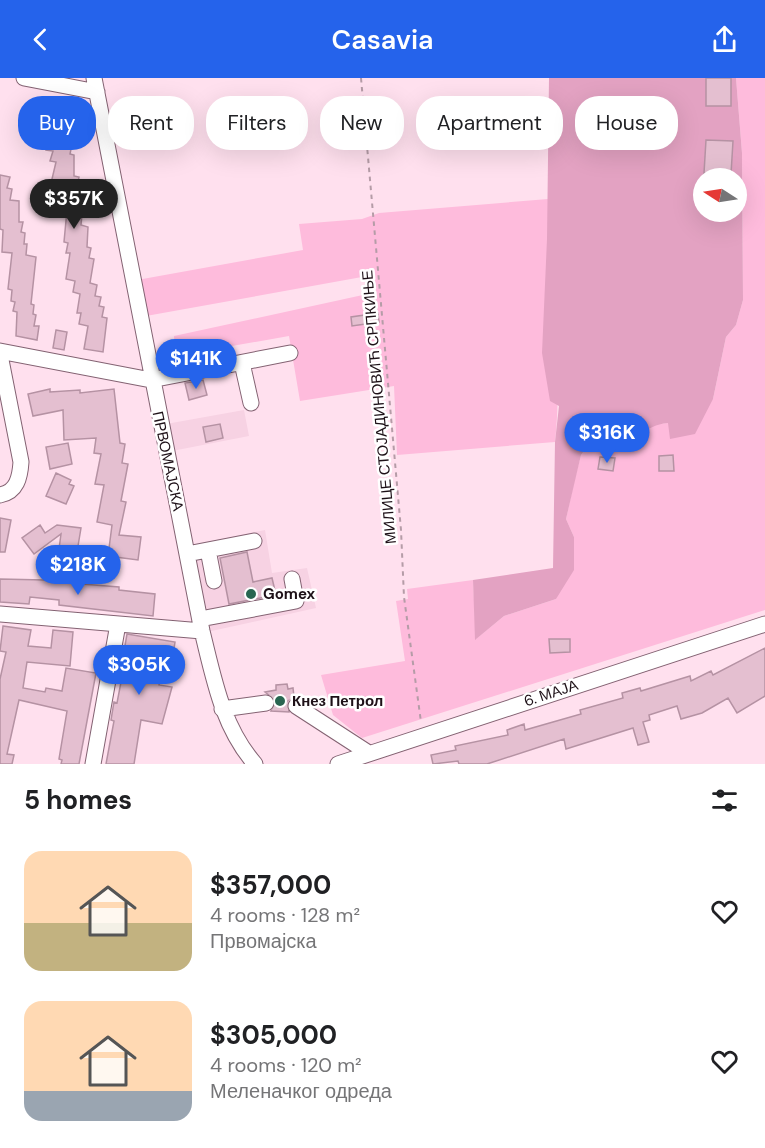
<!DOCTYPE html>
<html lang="en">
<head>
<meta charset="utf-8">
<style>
	body { margin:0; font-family:"DM Sans",sans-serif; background:#f2f2f2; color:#202124; height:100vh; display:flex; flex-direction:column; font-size:22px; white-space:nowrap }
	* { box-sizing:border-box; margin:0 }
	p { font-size:20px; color:#757577 }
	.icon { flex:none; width:33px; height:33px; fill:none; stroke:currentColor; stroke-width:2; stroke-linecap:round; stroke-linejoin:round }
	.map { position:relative; height:686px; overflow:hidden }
	.drawer { display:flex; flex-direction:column; background:#fff; flex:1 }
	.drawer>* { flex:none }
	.guide { position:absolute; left:18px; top:18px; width:729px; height:54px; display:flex; gap:12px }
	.needle { width:39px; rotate:282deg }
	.controls { position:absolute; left:693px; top:90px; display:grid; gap:12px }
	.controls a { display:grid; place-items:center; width:54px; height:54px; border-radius:50%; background:#fff; box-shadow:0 6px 24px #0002; font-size:30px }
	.price { position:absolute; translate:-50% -51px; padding:0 14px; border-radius:21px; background:#2563eb; color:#fff; font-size:20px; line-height:39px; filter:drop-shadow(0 2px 3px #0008) }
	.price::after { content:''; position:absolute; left:50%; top:36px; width:18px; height:14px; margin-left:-9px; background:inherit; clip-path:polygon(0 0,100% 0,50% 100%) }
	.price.on { background:#222; color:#fff }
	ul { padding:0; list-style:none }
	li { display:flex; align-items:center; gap:18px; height:150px; padding:0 24px }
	li span { display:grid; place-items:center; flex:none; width:168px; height:120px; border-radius:18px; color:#555 }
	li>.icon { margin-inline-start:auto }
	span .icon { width:72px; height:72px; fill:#fffc; stroke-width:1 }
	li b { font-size:26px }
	h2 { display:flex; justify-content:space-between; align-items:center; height:72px; padding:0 24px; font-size:26px }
	.tag { padding:0 21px; border-radius:24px; background:#fff; box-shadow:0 6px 24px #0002; font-size:21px; line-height:54px }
	.tag.on { background:#2563eb; color:#fff }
	header { display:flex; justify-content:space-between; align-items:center; height:78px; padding:0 24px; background:#2563eb; color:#fff; font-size:27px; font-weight:600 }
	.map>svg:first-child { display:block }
	.built { fill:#f7d2e3 }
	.green { fill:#febbdc }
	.forest { fill:#e3a2c2; fill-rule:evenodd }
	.building { fill:#e4bfd0; stroke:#b592a3; stroke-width:1.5 }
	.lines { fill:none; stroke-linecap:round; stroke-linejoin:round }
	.minor-tunnel { stroke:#ddc1ce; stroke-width:15; stroke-dasharray:15 8; stroke-linecap:butt }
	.minor-casing { stroke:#836272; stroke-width:17 }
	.path { stroke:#b59ca7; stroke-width:2; stroke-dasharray:4.5 4.5; stroke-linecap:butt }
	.minor { stroke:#fff; stroke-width:15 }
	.poi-dot { fill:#296651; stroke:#fff; stroke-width:2 }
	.labels { text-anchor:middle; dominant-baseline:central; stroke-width:5; stroke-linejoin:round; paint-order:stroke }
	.street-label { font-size:15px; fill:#1e1118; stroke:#fff }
	.poi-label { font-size:15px; font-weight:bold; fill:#1e1118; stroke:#fff; text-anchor:start }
</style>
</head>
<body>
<header><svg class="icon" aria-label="back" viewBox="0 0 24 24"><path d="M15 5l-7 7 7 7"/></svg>Casavia<svg class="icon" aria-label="share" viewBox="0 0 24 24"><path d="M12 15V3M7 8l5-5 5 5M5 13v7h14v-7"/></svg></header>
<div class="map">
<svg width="765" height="686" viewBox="0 0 765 686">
	<rect width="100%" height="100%" fill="#ffe0ee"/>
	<path class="built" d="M244,332L249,358L172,373L166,346Z
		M265,452L272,495L307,490L316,530L207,554L188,468Z"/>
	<path class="green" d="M736,0H765V532L362,660L333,637L321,597L405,583L396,523L408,521L407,511L473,502L476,561L504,538L556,521L574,459L566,441L574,404L581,377L591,363L619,362L639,356L655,346L668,345L713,321L726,259L736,247L743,222L742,75Z
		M548,121C547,202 564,284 555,364L397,377L394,308L300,323L289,258L175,278L174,258L372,215L373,197L146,238L137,202L303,172L299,146L362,141L379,135Z"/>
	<path class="forest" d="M549,0H736L742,75L743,222L736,247L726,259L713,321L695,356L670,361L668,345C655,346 650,351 638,356C623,363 607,363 591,363L581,377L566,441L574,459V492L556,521L504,538L475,562L473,502L553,490L555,364L559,328L550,323L542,275L547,161ZM704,100H736V134H704Z"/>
	<path class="building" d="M706,0H731V28H706Z
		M44,30L61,34L59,44L68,46L66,55L70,56L68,66H72L70,76L74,77V98L79,99L74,123L83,125L81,147L88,149L87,169L91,170L89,180L94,181L90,205L97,207L95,218L101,219L99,228L104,229L102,239L107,240L103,274L84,271L88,248L79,246L81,235H77L80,216L73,214L75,203L66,201L70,175H66L68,165L64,164L67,132H63L65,122L48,118L56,84L50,83L53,73L46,72L48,62L42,60Z
		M706,62L733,63L731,96L704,95Z
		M0,97L10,99L7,110L12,111L10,122L19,123V144H23L21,154L25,155L24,166H27L26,177L36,179L31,226L34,227L33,236L36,237L34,248H39L37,262L16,258L17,234L13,233L15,224L11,223L12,212L8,211L12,175L2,174L3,152L0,151Z
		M378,235L379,244L352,248L351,239Z
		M56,252L67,254L64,272L53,270Z
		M203,302L207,317L189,322L185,305Z
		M50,311V314L80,312V315L114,311L120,365L125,366L122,385L128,386L121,423L126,424L119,457L141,459L138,482L108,478L112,447L97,444L104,407L95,406L101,376L94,375L96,360L64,362L63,332L33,338L28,316Z
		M220,346L223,360L206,364L203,349Z
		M68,365L72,386L50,391L46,369Z
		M673,377L674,393H659V378Z
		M600,379L615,380L613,393L598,391Z
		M56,395L71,402L69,406L74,408L66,426L46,418Z
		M0,440L11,442L5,474H0Z
		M40,447L45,455L57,447L81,450L77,474L59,471L61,456L34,476L22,460Z
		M247,474L253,504L272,500L276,517L229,526L220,480Z
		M44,499L58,500L57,504L119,509V512L155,516L153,538L59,527V522L30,519L29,526L0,524V501L44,502Z
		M3,548L31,552L28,568L51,570L53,552L73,554L70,588L27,584L23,610L45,614L46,610L62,613L66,590L96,595L79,686H61L62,682L59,681L67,633L19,622L7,676L14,677L12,686H0V601L6,574L0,573Z
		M127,556L175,564L172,583L164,582L159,607L172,609L162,646L141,642L134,686H106L114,643L111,642L114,624L117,625L122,599L134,602L138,582L123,579Z
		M549,561H570V574L550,575Z
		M765,570V618L737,635L728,620L702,635L681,641L677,628L649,637L650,642L643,644L649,664L638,667L633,650L566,671L564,661L487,686H459L458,683L433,686L431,677L456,672L455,668L508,657L507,652L524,646L525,652L581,636L580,632L623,620L622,615L640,610L641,613L690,598L691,603L711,593L713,597Z
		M287,606L288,611L293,610L294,619L288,623L289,634L271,633L276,623L265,614L276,612V607Z"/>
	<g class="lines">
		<path class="minor-tunnel" d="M266,625L288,622L296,628"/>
		<g class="minor-casing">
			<path id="minor" d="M24,0L97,14
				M94,0L202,553C214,601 222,648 255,686
				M0,273L151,302L290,275
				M0,277L21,384C20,399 17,414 0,417
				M242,285L251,325
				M208,472L214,503
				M187,476L254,463
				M0,536L202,553
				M200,541L296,523L292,501
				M296,628L367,674
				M222,631L266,625
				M93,686L118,546
				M338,686L765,546"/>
		</g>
		<path class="path" d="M361,0L401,452L404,519L421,644"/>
		<use href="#minor" class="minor"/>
	</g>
	<g class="poi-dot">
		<circle cx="251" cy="516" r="6"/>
		<circle cx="280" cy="623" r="6"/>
	</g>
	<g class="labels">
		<g class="street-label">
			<text transform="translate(379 329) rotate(-95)">МИЛИЦЕ СТОЈАДИНОВИЋ СРПКИЊЕ</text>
			<text transform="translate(168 383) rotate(78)">ПРВОМАЈСКА</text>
			<text transform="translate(551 615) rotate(-18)">6. МАЈА</text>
		</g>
		<g class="poi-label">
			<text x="263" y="516">Gomex</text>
			<text x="292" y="623">Кнез Петрол</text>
		</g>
	</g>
</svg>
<div class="controls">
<a><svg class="needle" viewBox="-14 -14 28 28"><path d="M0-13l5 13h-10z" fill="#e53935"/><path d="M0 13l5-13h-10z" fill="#757577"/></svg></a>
</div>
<b class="price on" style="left:74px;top:152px">$357K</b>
<b class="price" style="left:196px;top:312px">$141K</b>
<b class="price" style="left:607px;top:386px">$316K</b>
<b class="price" style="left:78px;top:518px">$218K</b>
<b class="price" style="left:139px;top:618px">$305K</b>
<div class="guide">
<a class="tag on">Buy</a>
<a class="tag">Rent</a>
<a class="tag">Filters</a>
<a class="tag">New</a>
<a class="tag">Apartment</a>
<a class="tag">House</a>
</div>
</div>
<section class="drawer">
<h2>5 homes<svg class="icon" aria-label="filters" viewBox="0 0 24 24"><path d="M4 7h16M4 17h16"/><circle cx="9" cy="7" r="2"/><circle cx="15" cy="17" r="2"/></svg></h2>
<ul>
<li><span style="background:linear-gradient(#ffd9b3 60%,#c2b280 0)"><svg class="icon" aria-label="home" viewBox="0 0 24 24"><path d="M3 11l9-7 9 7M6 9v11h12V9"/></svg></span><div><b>$357,000</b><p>4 rooms · 128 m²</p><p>Првомајска</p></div><svg class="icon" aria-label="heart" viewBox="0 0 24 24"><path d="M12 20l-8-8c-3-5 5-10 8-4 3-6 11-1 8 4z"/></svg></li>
<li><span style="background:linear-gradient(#ffd9b3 75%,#9aa5b1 0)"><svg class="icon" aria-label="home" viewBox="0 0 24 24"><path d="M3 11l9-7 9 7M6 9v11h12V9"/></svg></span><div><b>$305,000</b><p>4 rooms · 120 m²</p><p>Меленачког одреда</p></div><svg class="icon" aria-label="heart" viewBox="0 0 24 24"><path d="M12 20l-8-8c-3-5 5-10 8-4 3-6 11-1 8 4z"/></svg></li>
</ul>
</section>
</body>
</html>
